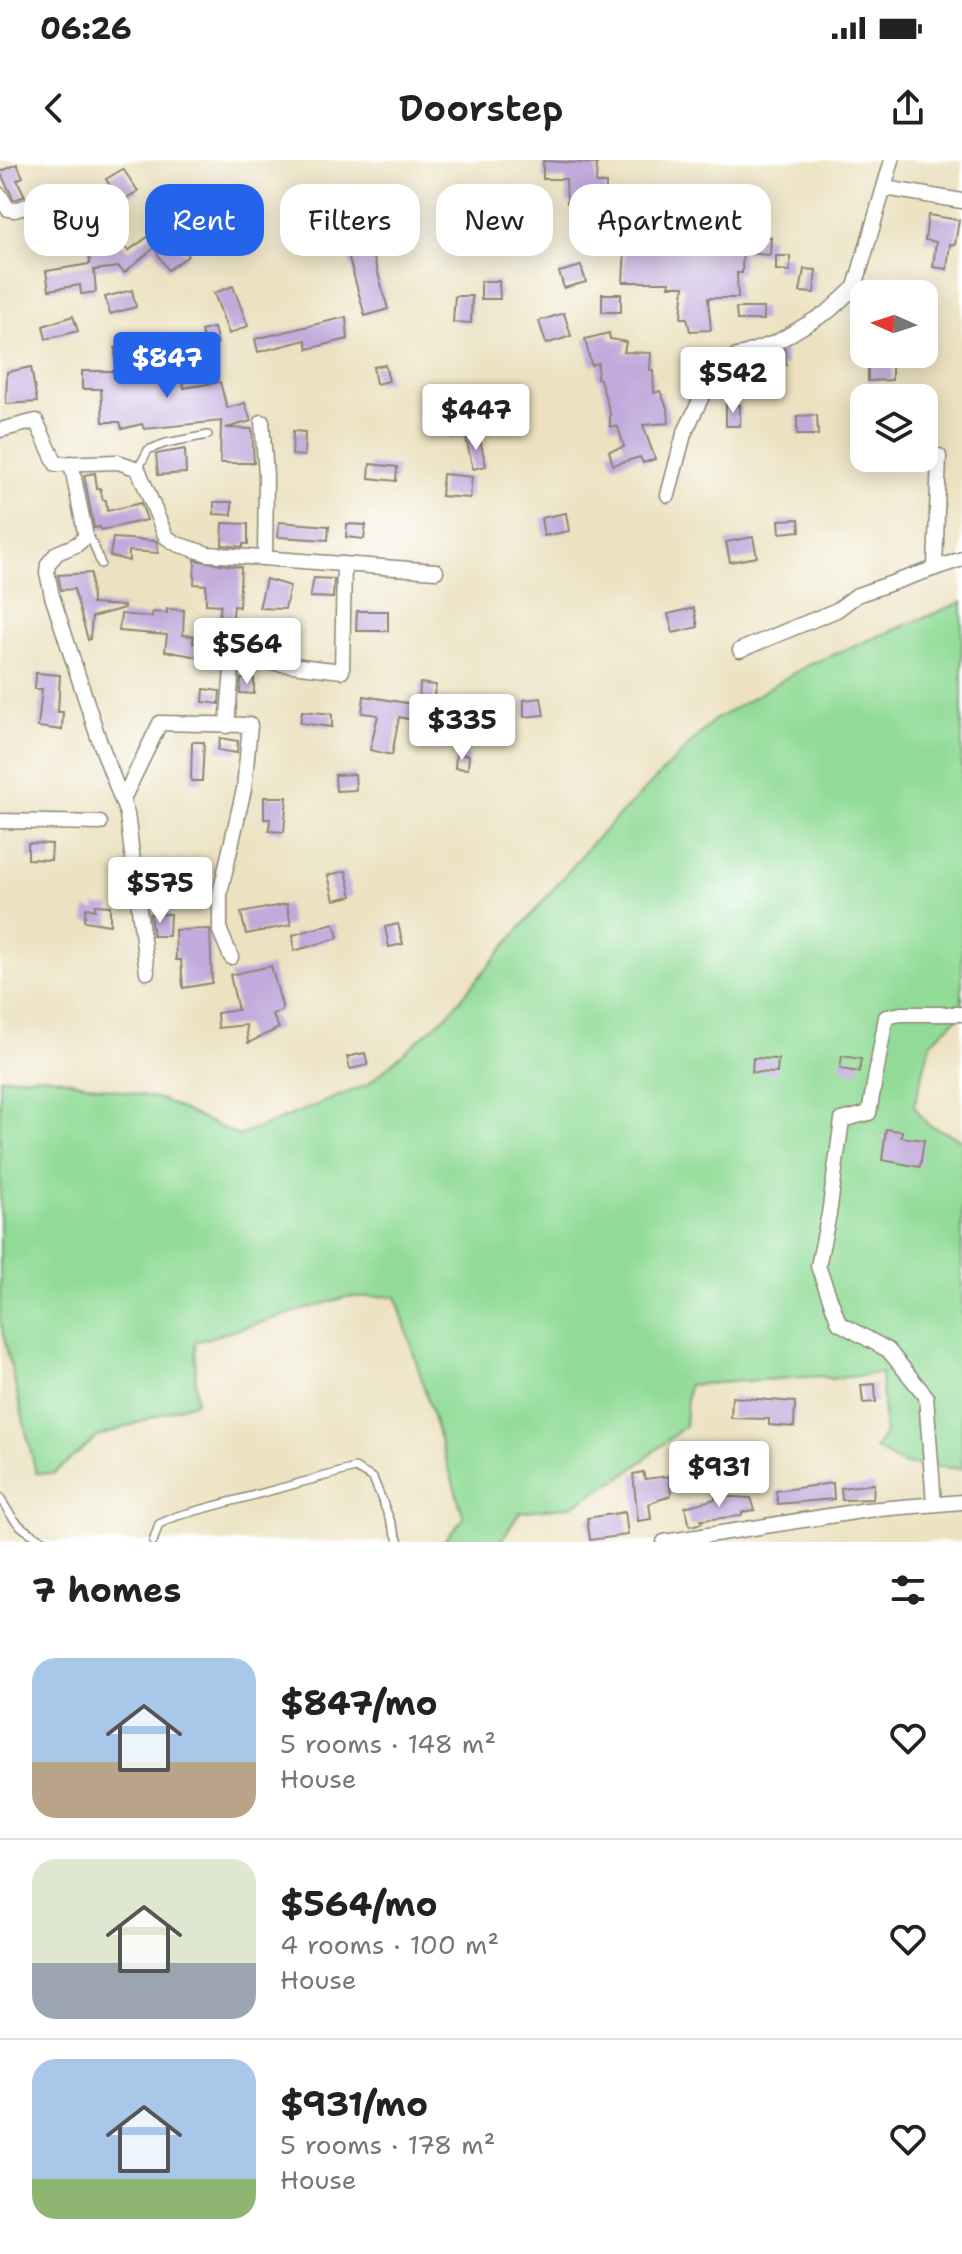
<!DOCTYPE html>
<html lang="en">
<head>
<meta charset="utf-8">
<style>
	body { margin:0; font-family:"Shantell Sans",sans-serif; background:#f2f2f2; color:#222; height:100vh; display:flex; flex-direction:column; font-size:30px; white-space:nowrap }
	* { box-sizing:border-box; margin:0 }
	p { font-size:26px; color:#767676 }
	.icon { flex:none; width:44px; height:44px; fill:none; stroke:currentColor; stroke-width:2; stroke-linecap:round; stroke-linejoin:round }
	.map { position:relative; height:1382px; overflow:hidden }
	.sheet { display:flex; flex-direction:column; background:#fff; flex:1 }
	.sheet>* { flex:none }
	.hud { position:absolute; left:24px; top:24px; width:914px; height:72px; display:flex; gap:16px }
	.needle { width:52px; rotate:273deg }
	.tools { position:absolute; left:850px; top:120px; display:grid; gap:16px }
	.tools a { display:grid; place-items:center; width:88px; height:88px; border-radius:16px; background:#fff; box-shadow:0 4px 20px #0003; font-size:40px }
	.price { position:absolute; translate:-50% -68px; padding:0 18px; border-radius:8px; background:#fff; color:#222; font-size:26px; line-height:52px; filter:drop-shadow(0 2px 4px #0008) }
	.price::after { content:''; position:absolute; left:50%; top:48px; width:24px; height:18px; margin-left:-12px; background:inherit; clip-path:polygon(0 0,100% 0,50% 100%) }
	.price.current { background:#2563eb; color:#fff }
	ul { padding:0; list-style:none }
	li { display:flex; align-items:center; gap:24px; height:200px; padding:0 32px }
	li+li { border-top:2px solid #e0e0e0 }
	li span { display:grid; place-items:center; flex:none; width:224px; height:160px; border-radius:24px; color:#555 }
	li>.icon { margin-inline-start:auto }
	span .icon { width:96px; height:96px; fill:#fffc; stroke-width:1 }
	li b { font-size:34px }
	h2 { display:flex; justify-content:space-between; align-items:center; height:96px; padding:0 32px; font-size:34px }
	.tag { padding:0 28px; border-radius:24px; background:#fff; box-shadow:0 4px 20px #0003; font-size:28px; line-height:72px }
	.tag.current { background:#2563eb; color:#fff }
	.status { display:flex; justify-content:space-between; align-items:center; height:56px; padding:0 40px; background:#fff; direction:ltr }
	.status svg { height:22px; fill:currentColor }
	header { display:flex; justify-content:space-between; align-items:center; height:104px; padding:0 32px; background:#fff; font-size:36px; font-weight:600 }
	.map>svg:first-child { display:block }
	.green { fill:#91db96; stroke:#5e8360; stroke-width:2 }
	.building { fill:#c1aadc }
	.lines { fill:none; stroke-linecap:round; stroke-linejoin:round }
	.lane-casing { stroke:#8c8676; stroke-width:10 }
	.street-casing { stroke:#8c8676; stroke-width:17 }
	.lane { stroke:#fff; stroke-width:7 }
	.street { stroke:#fff; stroke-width:14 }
</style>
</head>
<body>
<div class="status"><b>06:26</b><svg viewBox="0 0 49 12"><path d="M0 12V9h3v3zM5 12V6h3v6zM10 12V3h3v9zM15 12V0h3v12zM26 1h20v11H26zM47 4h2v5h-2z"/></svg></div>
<header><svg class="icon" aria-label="back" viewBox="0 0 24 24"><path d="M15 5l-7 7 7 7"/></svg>Doorstep<svg class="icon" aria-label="share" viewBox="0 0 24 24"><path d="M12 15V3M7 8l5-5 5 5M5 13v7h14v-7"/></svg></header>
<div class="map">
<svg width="962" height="1382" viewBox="0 0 962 1382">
	<rect width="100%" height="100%" fill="#fff"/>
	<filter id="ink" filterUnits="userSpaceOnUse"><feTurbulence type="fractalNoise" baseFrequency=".0125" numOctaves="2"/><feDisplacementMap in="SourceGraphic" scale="16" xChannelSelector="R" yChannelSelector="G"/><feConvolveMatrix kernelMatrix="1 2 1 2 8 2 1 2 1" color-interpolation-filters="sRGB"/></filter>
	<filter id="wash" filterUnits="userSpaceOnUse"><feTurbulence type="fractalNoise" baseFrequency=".006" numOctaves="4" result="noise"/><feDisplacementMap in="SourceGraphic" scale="32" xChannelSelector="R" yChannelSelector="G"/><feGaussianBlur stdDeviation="1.8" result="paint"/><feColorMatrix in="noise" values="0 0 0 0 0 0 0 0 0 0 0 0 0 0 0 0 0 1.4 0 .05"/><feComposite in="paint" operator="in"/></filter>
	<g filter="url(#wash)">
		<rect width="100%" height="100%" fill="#ece2c1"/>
		<path class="green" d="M962,442V854L931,882L914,946L927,964L962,980V1309L902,1304L875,1289L885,1274L881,1213L830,1219L821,1216L688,1225L685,1266L628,1313L571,1346L520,1352L500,1382H443L464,1358L396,1136L346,1137L195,1182L196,1242L97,1277L53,1314L36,1313L0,1161V918L46,916L160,939L239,976L367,925L448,854L592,683L713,561L808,505Z"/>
		<g id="blocks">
			<path class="building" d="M543,1L597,4L596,23H606V42L567,43L566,19H543Z
				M17,4L23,17L17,20L25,36L14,40L0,12Z
				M123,9L138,31L120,42L106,19Z
				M370,29L389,61L365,74L347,42Z
				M494,29L495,52L460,53V34Z
				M667,33L679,34L678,49L666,48Z
				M928,55L959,60L955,85L950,84L947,109L933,107L936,82L925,80Z
				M172,60L178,68L172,73L188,96L168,110L154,88L124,113L119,107L94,110L96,132L81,134L80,125L49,130L46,111L90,104L87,78L115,74L128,91Z
				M53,64L60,83L39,86L37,67Z
				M702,69L715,70V80L743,82L742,113H737L738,138H708L711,170L690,171L687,158H681L684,126H669L670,122H623L625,90H597L596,75L656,77V72L674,71V74L702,75Z
				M745,75L771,77L770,95L744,93Z
				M371,88L388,149L365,156L348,95Z
				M776,96H790V111L776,110Z
				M581,106L586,122L564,128L559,112Z
				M804,109L816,110L814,133L800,132Z
				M481,121H499L500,139H481Z
				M233,126L248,166L229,174L214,133Z
				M132,130L136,147L110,154L105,137Z
				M602,134H621V152H602Z
				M455,136H472L471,163L453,162Z
				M736,148H764V160H737Z
				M564,153L571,176L546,184L539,161Z
				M73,156L78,171L46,179L43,166Z
				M346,157L348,179L308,189L306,180L258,192L255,179Z
				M214,168L218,183L206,187L201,171Z
				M609,173L610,179L626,182L624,192L651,193L650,210H653L654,233L660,231L668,250L669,263L643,265L655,299L643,303L640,297L613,305L609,291L624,287L618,267L610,266V253L600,219L597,218L598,203L591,205L585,179Z
				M154,181L159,203L180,200L184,228L220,222L227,248L245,243L251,261L226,268L252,269L254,303H220L221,261L144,269L142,264L122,269L120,262H103L101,229H82V211H116L115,188Z
				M785,189L786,205L769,206V195Z
				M868,203L892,204V220L868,221Z
				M385,205L389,221L376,224L373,207Z
				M31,207L37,242L6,244L7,212Z
				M463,235L472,275L452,278L449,257L434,260L431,247L446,245L445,237Z
				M726,244L740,245V266H726Z
				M817,255L818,275H797V256Z
				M293,271L305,272L304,296L292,295Z
				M479,275L486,306L473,309L466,278Z
				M185,289L186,313L158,315L156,294Z
				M370,304L397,307L396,321L369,318Z
				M95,313L97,329L100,328L103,340H106L107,351L141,343L147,360L101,370L100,367L94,368L84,315Z
				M443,314L472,317L470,338L441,336Z
				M214,342H232V355L214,354Z
				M566,353L569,371L544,376L541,358Z
				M799,359L800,371L780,373L779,360Z
				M279,362L329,366L328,380L278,377Z
				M223,363L248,364V384H243V387L222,385Z
				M347,364L366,365L364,379L346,377Z
				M753,377L757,397L730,402L726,382Z
				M113,378L157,381L158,393L129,391V401L110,396Z
				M195,400L241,407L239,447L234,446L232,465L218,463L221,445L206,444V425L194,424Z
				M91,413L92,444L124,446V448L92,457L90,479L88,480L74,429L61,430L58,415Z
				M314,418L334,419L333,438L310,437Z
				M266,419L290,426L285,449L259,448Z
				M694,448L698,467L673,473L668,454Z
				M167,449L184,450L183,475L194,476L193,483L206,486L204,498L165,491L167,475L119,471L121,454L152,457V452L167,453Z
				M357,451H388V471H356Z
				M260,464L280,468L273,493L253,488Z
				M36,513L60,515L58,552H63L62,570L38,567L42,529H35Z
				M241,519H254V534L240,533Z
				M420,523L436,525L428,564L399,557L392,595L370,590L378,555L362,553L364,536L419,545Z
				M204,529L220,531L219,544L203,542Z
				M541,538L544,555L524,557V540Z
				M302,551L332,554V567L300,563Z
				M441,564L461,568L458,581L439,577Z
				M220,578L238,581L237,593L218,590Z
				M192,582H204L202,621H191Z
				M456,594L469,595L468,609L455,608Z
				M355,614L356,630L336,631L335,615Z
				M264,637H287L284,672L269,671L270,659H264Z
				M28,683L52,684L51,700L28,699Z
				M188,710L205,711V724H188Z
				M346,711L352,736L334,740L328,715Z
				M287,744L291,765L246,774L241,753Z
				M95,745L110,746V765L84,761L86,748L95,750Z
				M150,754H170L169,776H153Z
				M334,763L338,778L294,791L293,775Z
				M398,764L403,784L389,787L385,767Z
				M210,769L212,823L183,828L181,800H176L175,770Z
				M271,806L282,846V851L272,854L279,868L248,883L246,865L218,868L217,853L238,850L230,815Z
				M365,893L368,905L350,909L347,897Z
				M842,896L861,899L859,912L840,909Z
				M753,898L778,899L777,913L752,912Z
				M886,969L902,971L901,977L924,980L920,1007L882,1000Z
				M875,1224L876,1242L863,1243L861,1225Z
				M732,1237L795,1242L794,1267L769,1265V1259L731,1258Z
				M643,1312L645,1319L669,1316L671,1335L649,1344L651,1359L638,1361L633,1314Z
				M833,1323L834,1339L778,1344L776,1331Z
				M874,1324L873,1339L842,1340L841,1328Z
				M715,1336L751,1338L755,1350L742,1352V1355L732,1357L701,1360L702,1363L690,1366L685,1347L715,1339Z
				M625,1352L628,1375L590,1380L587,1358Z"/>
		</g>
	</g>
	<g filter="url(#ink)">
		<use href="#blocks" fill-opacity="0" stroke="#8c8676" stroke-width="2"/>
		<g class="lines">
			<g class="lane-casing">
				<path id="lane" d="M138,309L148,290L166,283L208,275
					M86,377L93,383L101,404
					M0,1337C13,1362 22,1371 48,1382
					M153,1382L159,1364L177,1356L355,1308L373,1318L399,1382"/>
			</g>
			<g class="street-casing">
				<path id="street" d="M885,28L962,41
					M0,35L8,49L15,50L55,37L67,76
					M262,262L266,316L265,398
					M0,270L36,261L56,304L118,302L138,309L166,377L177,384L208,394L436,411
					M71,303L86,377L76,385L57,393L48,404L47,412L52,436L98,577L127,654L147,812
					M668,335L684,274L706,228L737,196L777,182L829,151L855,127L892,0
					M935,408L939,296
					M740,490L837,450L857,435L962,399
					M227,566L233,498L342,511L344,404
					M123,639L160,563L250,565L244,629L220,733V771L231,797
					M0,661L100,663
					M934,1344L926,1236L888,1190L839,1163L818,1106L829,1054L842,960L869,953L886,857L901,854H962
					M664,1382L867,1350L962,1342"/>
			</g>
			<use href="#lane" class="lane"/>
			<use href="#street" class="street"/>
		</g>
	</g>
</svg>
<div class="tools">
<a><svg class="needle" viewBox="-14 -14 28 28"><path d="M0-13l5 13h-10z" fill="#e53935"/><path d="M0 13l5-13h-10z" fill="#767676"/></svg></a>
<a><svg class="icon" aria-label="layers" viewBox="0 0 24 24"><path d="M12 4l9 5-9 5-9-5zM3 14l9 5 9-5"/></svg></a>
</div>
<b class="price current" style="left:167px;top:240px">$847</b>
<b class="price" style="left:733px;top:255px">$542</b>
<b class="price" style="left:476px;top:292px">$447</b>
<b class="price" style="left:247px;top:526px">$564</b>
<b class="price" style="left:462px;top:602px">$335</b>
<b class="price" style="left:160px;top:765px">$575</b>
<b class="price" style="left:719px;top:1349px">$931</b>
<div class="hud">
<a class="tag">Buy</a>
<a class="tag current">Rent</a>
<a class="tag">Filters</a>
<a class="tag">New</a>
<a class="tag">Apartment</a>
</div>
</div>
<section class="sheet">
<h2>7 homes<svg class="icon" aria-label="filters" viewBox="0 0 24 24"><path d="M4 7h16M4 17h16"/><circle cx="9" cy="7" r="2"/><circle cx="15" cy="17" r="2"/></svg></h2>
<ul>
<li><span style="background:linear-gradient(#a9c7e8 65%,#b9a48a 0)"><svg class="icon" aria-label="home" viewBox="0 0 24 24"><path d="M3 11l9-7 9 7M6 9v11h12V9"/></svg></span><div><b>$847/mo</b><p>5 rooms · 148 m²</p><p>House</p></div><svg class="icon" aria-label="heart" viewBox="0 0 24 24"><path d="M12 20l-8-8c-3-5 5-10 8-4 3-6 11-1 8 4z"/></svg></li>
<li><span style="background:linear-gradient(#dfe7d0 65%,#9aa5b1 0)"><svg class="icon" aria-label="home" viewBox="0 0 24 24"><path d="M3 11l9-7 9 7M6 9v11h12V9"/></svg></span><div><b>$564/mo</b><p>4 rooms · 100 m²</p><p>House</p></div><svg class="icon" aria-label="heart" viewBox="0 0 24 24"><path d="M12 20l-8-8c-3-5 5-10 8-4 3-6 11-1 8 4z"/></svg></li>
<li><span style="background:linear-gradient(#a9c7e8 75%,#8fb573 0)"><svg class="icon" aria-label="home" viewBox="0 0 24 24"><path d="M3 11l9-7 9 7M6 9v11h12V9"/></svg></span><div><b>$931/mo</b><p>5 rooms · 178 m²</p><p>House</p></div><svg class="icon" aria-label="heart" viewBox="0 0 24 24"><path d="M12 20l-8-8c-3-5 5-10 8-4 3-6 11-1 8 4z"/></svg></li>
</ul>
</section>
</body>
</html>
